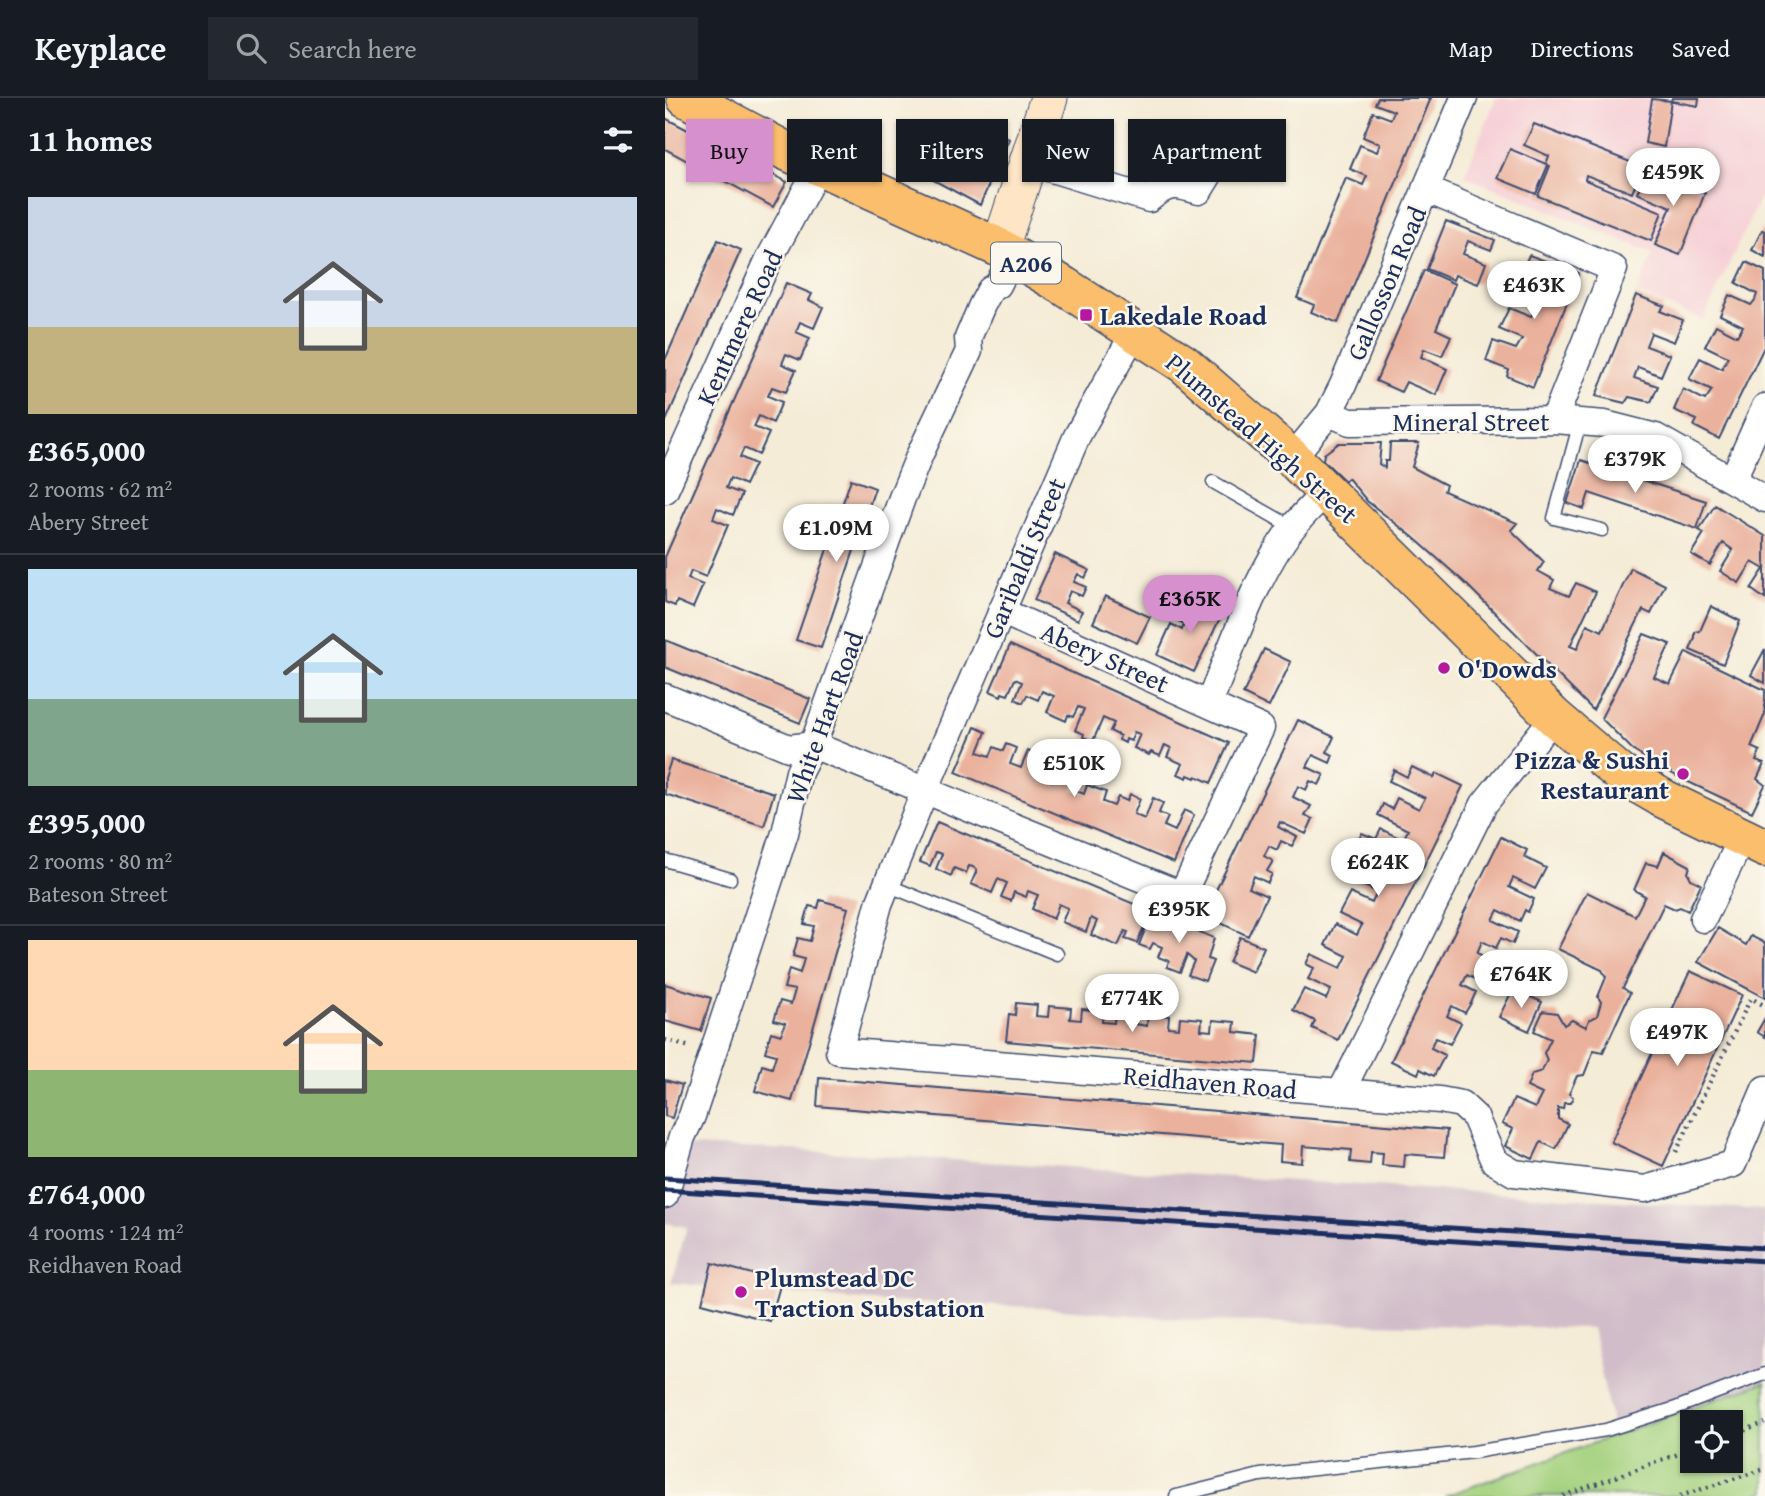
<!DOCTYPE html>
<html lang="en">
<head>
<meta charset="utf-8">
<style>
	body { margin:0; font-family:"Gentium Book Plus",serif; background:#242831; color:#f1f3f6; height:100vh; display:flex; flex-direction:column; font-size:26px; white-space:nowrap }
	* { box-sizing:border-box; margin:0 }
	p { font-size:23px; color:#9ea1a6 }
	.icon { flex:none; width:38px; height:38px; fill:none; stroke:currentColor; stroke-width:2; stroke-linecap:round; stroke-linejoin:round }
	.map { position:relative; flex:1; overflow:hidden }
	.sheet { display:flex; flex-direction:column; background:#171b24; width:665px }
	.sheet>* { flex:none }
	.banner { position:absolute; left:21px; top:21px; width:665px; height:63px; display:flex; gap:14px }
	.tools { position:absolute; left:1015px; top:1312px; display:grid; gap:14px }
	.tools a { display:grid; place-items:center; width:63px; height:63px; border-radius:0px; background:#171b24; box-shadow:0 2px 5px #0004; font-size:35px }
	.price { position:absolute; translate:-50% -60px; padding:0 16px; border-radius:24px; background:#fff; color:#222; font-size:23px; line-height:46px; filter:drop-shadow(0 2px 4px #0008) }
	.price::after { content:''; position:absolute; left:50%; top:42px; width:21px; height:16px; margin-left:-10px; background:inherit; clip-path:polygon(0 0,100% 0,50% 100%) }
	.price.on { background:#d690ce; color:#111 }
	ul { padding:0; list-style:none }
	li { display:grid; align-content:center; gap:14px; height:371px; padding:0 28px }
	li+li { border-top:2px solid #363941 }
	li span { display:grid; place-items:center; height:217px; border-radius:0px; color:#555 }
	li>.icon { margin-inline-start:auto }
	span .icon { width:126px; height:126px; fill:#fffc; stroke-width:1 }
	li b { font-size:30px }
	h2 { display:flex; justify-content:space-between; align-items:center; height:84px; padding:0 28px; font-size:30px }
	.pill { padding:0 24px; border-radius:0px; background:#171b24; box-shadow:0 2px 5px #0004; font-size:24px; line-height:63px }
	.pill.on { background:#d690ce; color:#111 }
	header { display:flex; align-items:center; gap:42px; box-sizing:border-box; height:98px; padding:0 35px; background:#171b24; border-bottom:2px solid #363941 }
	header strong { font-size:33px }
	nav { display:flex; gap:38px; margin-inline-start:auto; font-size:24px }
	.search { width:490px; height:63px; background:#242831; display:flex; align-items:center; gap:18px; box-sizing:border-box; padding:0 24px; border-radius:0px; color:#9ea1a6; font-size:26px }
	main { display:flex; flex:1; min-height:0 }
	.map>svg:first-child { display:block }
	.built { fill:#f6cfd6 }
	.industrial { fill:#d1bdc9 }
	.green { fill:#a4d17e; stroke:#60806e; stroke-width:2; fill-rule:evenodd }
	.building { fill:#eab19c }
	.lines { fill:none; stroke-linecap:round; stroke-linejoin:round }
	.lane-casing { stroke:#3c4b70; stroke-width:15 }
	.street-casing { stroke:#3c4b70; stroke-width:29 }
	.secondary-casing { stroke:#3c4b70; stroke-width:39 }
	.primary-casing { stroke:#3c4b70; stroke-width:41 }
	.path { stroke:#3c4b70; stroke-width:4.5; stroke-dasharray:2 5; stroke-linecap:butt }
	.lane { stroke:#fff; stroke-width:12 }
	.street { stroke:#fff; stroke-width:26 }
	.secondary { stroke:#fde5c5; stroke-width:37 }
	.primary { stroke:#fabe6d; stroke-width:38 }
	.rail { stroke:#1b2f5e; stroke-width:5 }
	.poi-dot { fill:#b5179e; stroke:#fbf7ec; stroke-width:2.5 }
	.labels { text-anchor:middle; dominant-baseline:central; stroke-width:5; stroke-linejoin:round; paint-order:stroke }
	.shield { fill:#fbf7ec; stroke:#5e6b89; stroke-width:2 }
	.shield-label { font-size:24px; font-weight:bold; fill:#1b2f5e }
	.street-label { font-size:26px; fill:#1b2f5e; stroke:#fbf7ec }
	.poi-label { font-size:26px; font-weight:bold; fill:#1b2f5e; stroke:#fbf7ec; text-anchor:start }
</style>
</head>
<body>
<header>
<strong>Keyplace</strong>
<div class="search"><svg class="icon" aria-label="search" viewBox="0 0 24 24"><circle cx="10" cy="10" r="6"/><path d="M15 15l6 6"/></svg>Search here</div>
<nav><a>Map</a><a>Directions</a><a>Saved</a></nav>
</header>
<main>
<section class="sheet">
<h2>11 homes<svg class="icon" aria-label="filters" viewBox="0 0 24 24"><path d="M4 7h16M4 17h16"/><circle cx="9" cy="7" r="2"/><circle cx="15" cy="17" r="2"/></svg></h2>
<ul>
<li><span style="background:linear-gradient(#c9d6e8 60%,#c2b280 0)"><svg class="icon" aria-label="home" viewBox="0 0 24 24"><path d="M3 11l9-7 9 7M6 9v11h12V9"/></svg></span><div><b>£365,000</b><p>2 rooms · 62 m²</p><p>Abery Street</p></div></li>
<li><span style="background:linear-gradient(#bfe0f5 60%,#7fa58c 0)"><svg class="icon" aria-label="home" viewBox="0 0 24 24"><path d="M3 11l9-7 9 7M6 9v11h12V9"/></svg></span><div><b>£395,000</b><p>2 rooms · 80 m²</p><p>Bateson Street</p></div></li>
<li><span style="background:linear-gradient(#ffd9b3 60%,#8fb573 0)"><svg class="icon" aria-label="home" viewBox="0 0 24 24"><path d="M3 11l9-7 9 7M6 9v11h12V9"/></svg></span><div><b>£764,000</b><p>4 rooms · 124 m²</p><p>Reidhaven Road</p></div></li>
</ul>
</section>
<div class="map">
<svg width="1100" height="1398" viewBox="0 0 1100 1398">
	<rect width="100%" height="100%" fill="#fbf7ec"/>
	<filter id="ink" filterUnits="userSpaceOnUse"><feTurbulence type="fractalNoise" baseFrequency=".0143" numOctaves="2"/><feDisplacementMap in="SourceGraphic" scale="14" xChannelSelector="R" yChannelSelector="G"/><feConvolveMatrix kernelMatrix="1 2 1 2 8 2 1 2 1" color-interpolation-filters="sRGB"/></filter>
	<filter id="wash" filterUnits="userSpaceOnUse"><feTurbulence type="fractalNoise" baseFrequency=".00686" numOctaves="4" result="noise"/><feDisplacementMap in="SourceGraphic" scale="28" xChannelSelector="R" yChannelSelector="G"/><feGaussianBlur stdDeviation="1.57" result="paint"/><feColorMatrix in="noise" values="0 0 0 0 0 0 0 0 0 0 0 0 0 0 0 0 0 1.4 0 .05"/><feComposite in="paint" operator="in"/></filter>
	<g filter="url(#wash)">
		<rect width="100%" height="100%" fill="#f5ecd7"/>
		<path class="built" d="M831,0H1100V89L1038,222L972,195L988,155L799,78Z"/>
		<path class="industrial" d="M0,1047L128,1052L1100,1112V1284L949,1337L927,1230L537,1223L374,1209L219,1204L6,1185L22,1129L0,1125Z"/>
		<path class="green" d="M1100,1284V1393L1088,1398H780ZM1027,1325H1066V1363H1027Z"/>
		<g id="blocks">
			<path class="building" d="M713,0H766L673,225L646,214L649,207L632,200L681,80L698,87L702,78L685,71L695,47L712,54L715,46L698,39L708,14L726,21L729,13L710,6Z
				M1007,0H1034L1033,8L1006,3Z
				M987,1L1006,3L999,49L980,45Z
				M0,20L122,84L108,109L0,51Z
				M276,26L293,34L298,30L313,36L317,27L344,41L315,107L235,64L252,32L269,40Z
				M869,26L978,69L967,95L921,77L920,82L997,114L986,143L873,98L885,68L883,67L871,96L832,80L845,51L881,66L884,58L859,47Z
				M982,71L1040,95L1015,157L990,147L1006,109L972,95Z
				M781,123L830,142L826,152L803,143L798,156L821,165L813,186L790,177L788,182L762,171Z
				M1097,132L1100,133V159L1087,152Z
				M53,142L76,152L0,325V262Z
				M864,157L914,175L868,289L842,278L844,272L821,263L828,243L851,251L857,241L834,231L844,210L866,219L871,206L848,197L857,176L879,185L884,174L860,166Z
				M1081,164L1100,173V247L1054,341L1029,328L1032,322L1009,312L1018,291L1040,302L1047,292L1024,281L1035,260L1057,271L1063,259L1040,248L1051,227L1072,238L1078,228L1055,217L1064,197L1086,207L1090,202L1092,196L1071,185Z
				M759,172L790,186L771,231L786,238L777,258L759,251L756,259L782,271L771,297L741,284L736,294L711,283Z
				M121,185L147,196L144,202L158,209L149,230L135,224L131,234L145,240L135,262L121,256L117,266L131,272L121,294L107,289L103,298L117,304L108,325L94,318L89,329L104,335L94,357L79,350L75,359L90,366L80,387L65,380L61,390L77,396L68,417L52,410L48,421L63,427L41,479L26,473L23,481L38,487L28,510L12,503L10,508L0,504V459Z
				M971,197L999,208L995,213L1018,222L1009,244L986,235L981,248L1005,257L996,278L973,269L969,280L993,288L986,304L964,299L960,305L931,298Z
				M674,345H716L714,366L720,370V363H724L725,345H754L747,369L781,387L779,393L852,425L846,432L879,464L873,473L889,482L885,490L904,498L911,485L931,494L905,548L912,551L922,526L937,533L966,470L1000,487L986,516L978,512L928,612L798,483L748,439L702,403L683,380L680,383L658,362L659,356Z
				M916,362L1041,403L1032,431L924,395L919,411L902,405Z
				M186,381L210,390L156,550L131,542Z
				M1050,407L1100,438V501L1086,491L1099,471L1087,464L1074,485L1055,473L1068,452L1058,445L1045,467L1026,456L1039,435L1034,432Z
				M390,456L424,472L420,480L413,476L409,484L421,489L417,498L405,493L400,505L417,513L413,522L369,502Z
				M440,498L485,519L472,545L428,525Z
				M531,501L558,514L529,574L492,557L506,526L517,532L519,526L510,521L518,504L528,508Z
				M1046,508L1075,523L1058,566L1025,552L1030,540V534L1035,533Z
				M979,536L1005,546L989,579L1005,586L1021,554L1100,592V616L1086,649L1095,653L1091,663L1099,666L1092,681L1100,687L1087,714L1015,680L970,654L936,620Z
				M0,542L145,601L135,625L0,569Z
				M345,547L564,645L546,685L531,678L530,680L523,677L522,680L513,676L518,666L502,659L506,650L500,647L495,658L486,654L484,657L469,650L475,636L469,634L466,643L461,641L460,645L454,642L455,638L445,633L449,625L438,620L428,643L418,639L419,636L410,632L419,611L413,609L408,619L403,617L401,623L390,618L382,614L389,598L377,593L373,602L362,597L358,605L350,601L357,584L350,581L343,597L337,595L336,598L325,593Z
				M599,551L626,564L604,609L578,596Z
				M1100,551V585L1086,577Z
				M633,622L669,639L662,654L668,657L665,665L648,657L642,669L659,677L654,687L645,683L641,692L633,688L628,699L646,708L640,718L648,721L641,736L615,724L613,729L632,739L627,748L616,743L612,752L604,748L599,758L608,763L602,773L607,776L603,785L589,778L584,790L602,798L583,838L539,817Z
				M310,629L321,634L313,654L325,658L329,649L338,653L341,646L351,650L345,666L356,670L363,653L383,661L376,678L387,683L391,673L411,682L407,691L419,696L422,687L441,694L438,704L449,708L453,699L462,703L465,696L475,701L469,716L475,719L480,721L488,700L498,705L494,715L503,719L499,728L510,733L519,712L529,717L509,765L291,674Z
				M6,662L109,695L99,728L0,696V680Z
				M747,669L769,680L771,675L798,688L673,942L647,930L650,923L628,912L639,891L661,901L666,892L643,881L649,870L641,866L646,856L676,870L682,858L660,847L670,826L692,837L697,827L674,816L685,795L707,805L712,794L691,784L696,773L674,762L681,748L725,769L728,763L692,745L697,735L711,741L716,731L738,742L743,732L713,717L718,706L727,711L732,700L754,711L760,700L724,683L729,672L742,679Z
				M272,724L486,813L472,845L460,841L463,834L460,833L453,848L426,837L432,823L426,820L421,834L397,824L403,810L394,806L388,821L367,811L373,797L363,793L361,799L349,794L346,803L336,799L342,785L333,781L327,795L306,786L312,772L308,769L304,768L301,775L289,770L286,778L271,771L277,756L271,754L265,768L255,764Z
				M836,739L862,752L859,759L881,770L870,791L848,780L844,789L869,801L863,814L860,812L855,823L833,812L828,822L853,834L848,846L836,840L831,850L817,843L812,855L834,866L829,877L821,873L816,884L802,877L797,887L811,894L806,905L800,915L787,908L782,918L796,925L785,946L771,940L768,944L766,950L780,957L769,978L755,971L753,976L726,963Z
				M999,754L1025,768L1023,775L1026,781L1036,786L1023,813L1015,809L1010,811L999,806L958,890L965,895L938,954L929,952L919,977L912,978L904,996L908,999L905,1005H899L898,1011L893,1010V1021L903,1026L891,1051L876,1044L868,1061L840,1048L848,1031L837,1026L849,1001L870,1010L877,996L862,989L867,976L877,973L882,962L879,955L886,941L869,933L878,913L892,915L899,927L907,922L921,929L924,922L932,918L936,904L933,899L941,879L937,872L893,851L922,794L970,818L980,798L969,792L981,765L993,768Z
				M155,802L183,810L127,1003L90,993L97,967L107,970L111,957L100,954L106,934L116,937L120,925L109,922L115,903L126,906L130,892L119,890L124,871L135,875L139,861L128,858L133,840L145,843L149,828L139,826L144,808L153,810Z
				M487,814L549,840L543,861L548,863L540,883L523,877L529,863L522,857L515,874L502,869L504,863L493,859L497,849L488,845L485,851L474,847Z
				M1053,830L1081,847L1086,838L1100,845V900L1033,864Z
				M575,839L599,849L588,874L564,864Z
				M1025,873L1077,897L998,1068L946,1044Z
				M0,886L46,900L36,933L0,923Z
				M848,891L877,904L864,933L834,919Z
				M351,905L372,907L371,918L383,919L384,908L406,910L405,921L416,922L417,911L438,913L437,924L449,925L450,913L471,915L470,926L482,928L483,916L504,918L503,929L514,930L515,919L537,921L536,932L547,933L548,922L570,924L569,934L595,937L592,965L341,943L344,916L350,917Z
				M1100,920V939L1092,934Z
				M154,980L782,1032L779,1059L740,1056L739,1069L717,1067L718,1055L706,1054L705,1066L685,1064L686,1052L638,1048L637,1065L615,1063L616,1047L152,1008Z
				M0,982L17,987L7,1020L0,1018Z
				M47,1165L116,1184L105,1223L37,1205Z"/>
		</g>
	</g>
	<g filter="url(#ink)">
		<use href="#blocks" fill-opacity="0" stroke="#3c4b70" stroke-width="2"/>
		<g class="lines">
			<g class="lane-casing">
				<path id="lane" d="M915,324L889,420L937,432
					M548,384L627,429
					M0,762L65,781
					M222,787L392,856
					M511,1398L595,1377L809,1354L941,1332L1008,1311L1100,1276"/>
			</g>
			<g class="street-casing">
				<path id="street" d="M364,64L484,101C504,84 511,86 534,93L545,75L555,45
					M760,91L949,171L889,322
					M470,233L412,338L260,692L214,806L174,953L775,1002L796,1006L810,1019L829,1063L849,1075L980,1091L1068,1066L1100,991
					M664,315L685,324L889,322L940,326L991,339L1100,401
					M627,360L664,315L678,287L799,0
					M1068,381L1100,309
					M0,392L103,163L154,68
					M0,599L124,650L148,647L517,797L596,630L336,513
					M544,605C567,550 591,475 628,429C638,416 650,405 662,393
					M1038,821L1077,740
					M676,994L819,706L889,619
					M0,1097L17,1039L27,1018L120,735L134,674L148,647L237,400L255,356L304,253L303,240L317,207L325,192L333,187L348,157"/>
			</g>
			<g class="secondary-casing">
				<path id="secondary" d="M335,150L384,0"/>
			</g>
			<g class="primary-casing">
				<path id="primary" d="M21,0L119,52L335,150L399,188L519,266L627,360L889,619L956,676L999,701L1100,750"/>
			</g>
			<path class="path" d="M0,942L25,949
				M1011,1054L1086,900L1100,908
				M1066,1337L1100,1325
				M898,1398L1027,1351
				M1015,1398L1100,1371"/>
			<use href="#lane" class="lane"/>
			<use href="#street" class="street"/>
			<use href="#secondary" class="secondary"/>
			<use href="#primary" class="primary"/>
			<path class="rail" d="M0,1080L1100,1150
				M0,1092L1100,1163"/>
		</g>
	</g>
	<g class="poi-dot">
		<rect x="414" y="210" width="14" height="14" rx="3.5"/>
		<circle cx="779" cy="570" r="7"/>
		<circle cx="1018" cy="676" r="7"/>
		<circle cx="76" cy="1194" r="7"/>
	</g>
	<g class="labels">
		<rect class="shield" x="326" y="144.5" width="70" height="41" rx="5"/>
		<g class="shield-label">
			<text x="361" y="165">A206</text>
		</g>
		<g class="street-label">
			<text transform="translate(721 185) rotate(-67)">Gallosson Road</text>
			<text transform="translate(74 229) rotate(-65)">Kentmere Road</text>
			<text x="806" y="323">Mineral Street</text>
			<text transform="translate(597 340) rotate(41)">Plumstead High Street</text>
			<text transform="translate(359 460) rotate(-67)">Garibaldi Street</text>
			<text transform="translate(440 559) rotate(24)">Abery Street</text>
			<text transform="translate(159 619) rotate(-70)">White Hart Road</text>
			<text transform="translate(545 984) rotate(5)">Reidhaven Road</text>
		</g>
		<g class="poi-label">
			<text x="435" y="217">Lakedale Road</text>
			<text x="793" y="570">O'Dowds</text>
			<text x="1004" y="661" text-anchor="end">Pizza &amp; Sushi<tspan x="1004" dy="30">Restaurant</tspan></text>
			<text x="90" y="1179">Plumstead DC<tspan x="90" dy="30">Traction Substation</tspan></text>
		</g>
	</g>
</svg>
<div class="tools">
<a><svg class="icon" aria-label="locate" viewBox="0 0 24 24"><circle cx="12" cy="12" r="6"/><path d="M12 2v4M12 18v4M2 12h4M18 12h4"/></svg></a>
</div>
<b class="price" style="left:1008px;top:110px">£459K</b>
<b class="price" style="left:869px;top:223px">£463K</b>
<b class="price" style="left:970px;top:397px">£379K</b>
<b class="price" style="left:171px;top:466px">£1.09M</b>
<b class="price on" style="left:525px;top:537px">£365K</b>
<b class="price" style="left:409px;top:701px">£510K</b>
<b class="price" style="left:713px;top:800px">£624K</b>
<b class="price" style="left:514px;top:847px">£395K</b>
<b class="price" style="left:856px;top:912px">£764K</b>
<b class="price" style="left:467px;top:936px">£774K</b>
<b class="price" style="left:1012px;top:970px">£497K</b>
<div class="banner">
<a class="pill on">Buy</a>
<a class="pill">Rent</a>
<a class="pill">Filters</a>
<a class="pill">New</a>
<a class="pill">Apartment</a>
</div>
</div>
</main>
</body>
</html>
